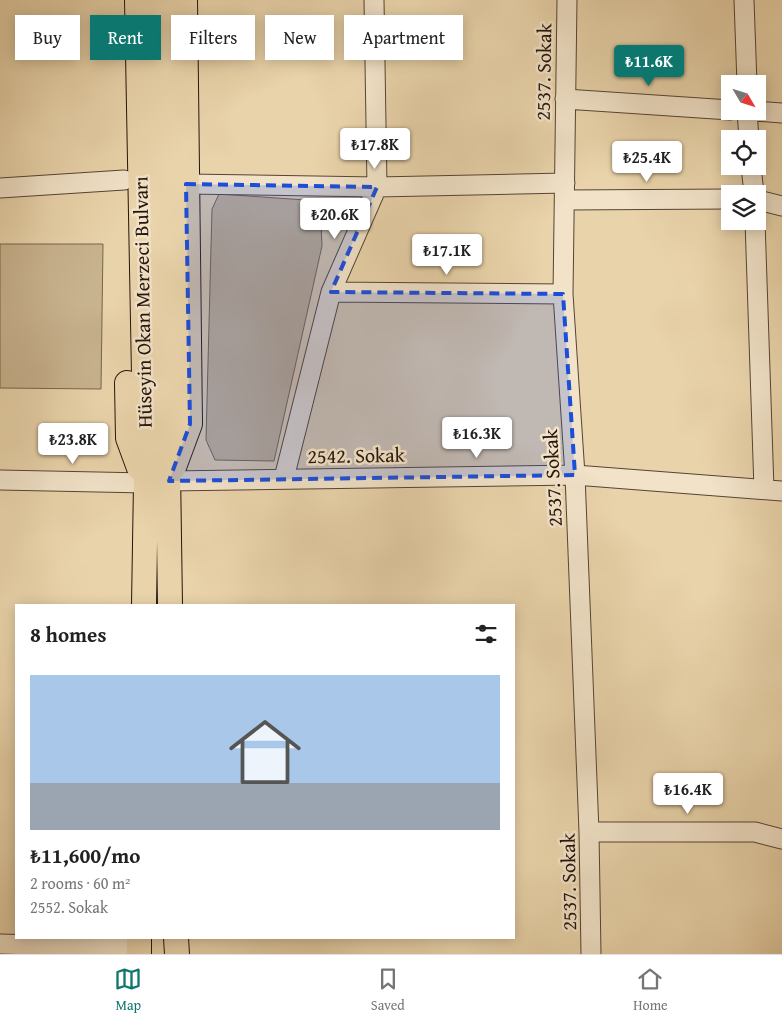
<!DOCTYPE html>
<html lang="en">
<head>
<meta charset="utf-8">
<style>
	body { margin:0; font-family:"Gentium Book Plus",serif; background:#f6f6f6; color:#222; height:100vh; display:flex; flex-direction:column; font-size:19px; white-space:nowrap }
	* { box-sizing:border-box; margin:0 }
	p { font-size:16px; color:#767676 }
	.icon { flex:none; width:28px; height:28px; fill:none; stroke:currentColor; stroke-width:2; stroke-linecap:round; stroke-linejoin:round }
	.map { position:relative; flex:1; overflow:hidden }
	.panel { position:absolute; left:15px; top:604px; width:500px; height:335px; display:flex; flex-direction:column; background:#fff; border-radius:0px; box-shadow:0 2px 12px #0003 }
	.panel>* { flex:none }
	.top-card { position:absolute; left:15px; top:15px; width:500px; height:45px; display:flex; gap:10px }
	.needle { width:32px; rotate:128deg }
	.tools { position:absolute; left:721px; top:75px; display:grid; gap:10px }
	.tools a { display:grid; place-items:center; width:45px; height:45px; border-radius:0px; background:#fff; box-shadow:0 2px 12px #0003; font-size:25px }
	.price { position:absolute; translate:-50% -42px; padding:0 11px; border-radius:5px; background:#fff; color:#222; font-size:16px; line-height:32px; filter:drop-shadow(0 1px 2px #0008) }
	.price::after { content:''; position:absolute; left:50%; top:30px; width:15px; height:11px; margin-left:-8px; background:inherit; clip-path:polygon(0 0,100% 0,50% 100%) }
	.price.active { background:#0f766e; color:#fff }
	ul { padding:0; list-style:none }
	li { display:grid; align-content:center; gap:10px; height:265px; padding:0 15px }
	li+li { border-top:1px solid #e0e0e0 }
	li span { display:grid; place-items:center; height:155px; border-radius:0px; color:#555 }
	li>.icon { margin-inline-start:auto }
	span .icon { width:90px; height:90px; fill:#fffc; stroke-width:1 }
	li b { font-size:21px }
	h2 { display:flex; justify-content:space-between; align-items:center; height:60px; padding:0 15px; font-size:21px }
	.pill { padding:0 18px; border-radius:0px; background:#fff; box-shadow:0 2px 12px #0003; font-size:18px; line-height:45px }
	.pill.active { background:#0f766e; color:#fff }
	.tabs { display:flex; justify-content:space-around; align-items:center; height:70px; border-top:1px solid #e0e0e0; background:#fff; font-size:14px; color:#767676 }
	.tabs a { display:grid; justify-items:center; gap:2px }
	.tabs .active { color:#0f766e }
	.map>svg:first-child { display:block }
	.green { fill:#c8b38f; stroke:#76644e }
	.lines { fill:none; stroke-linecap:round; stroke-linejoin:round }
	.minor-casing { stroke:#564434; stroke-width:21 }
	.major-casing { stroke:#25150c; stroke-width:26 }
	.minor { stroke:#f1e2c8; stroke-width:19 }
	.major { stroke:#e9d3aa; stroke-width:24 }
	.marked { fill:#1d4ed8; fill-opacity:0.2; stroke:#1d4ed8; stroke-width:4; stroke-dasharray:10 6; stroke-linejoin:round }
	.labels { text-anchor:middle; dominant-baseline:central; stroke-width:5; stroke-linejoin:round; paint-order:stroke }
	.street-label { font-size:20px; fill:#25150c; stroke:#f1e2c8 }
</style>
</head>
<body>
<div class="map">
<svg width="782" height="954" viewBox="0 0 782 954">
	<rect width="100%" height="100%" fill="#e9d3aa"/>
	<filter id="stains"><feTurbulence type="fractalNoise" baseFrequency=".004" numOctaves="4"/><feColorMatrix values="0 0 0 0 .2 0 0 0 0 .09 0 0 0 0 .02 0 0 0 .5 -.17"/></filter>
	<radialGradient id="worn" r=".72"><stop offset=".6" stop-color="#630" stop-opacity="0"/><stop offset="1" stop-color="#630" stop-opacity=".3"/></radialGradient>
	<path class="green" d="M219,194L320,201L322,246L274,461L215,460L206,440L212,209Z
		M0,244H103L101,389L0,388Z"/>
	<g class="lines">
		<g class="minor-casing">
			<path id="minor" d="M567,0L563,294L575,475L589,832L591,954
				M744,0L747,84
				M565,99L730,110
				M747,111L749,139
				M754,111L782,113
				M751,166L754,194
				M186,184L377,187L565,183
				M0,188L124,180
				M565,200L730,199
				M758,200L782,206
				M755,221L764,489
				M331,292L563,294
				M284,478L331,292L377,187L374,0
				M0,480L146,483
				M169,481L575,475L782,491
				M589,832H755L782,839
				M0,944L139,948"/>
		</g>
		<g class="major-casing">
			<path id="major" d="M137,0L146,483L144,605
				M161,0L170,605
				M127,383L128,438L139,468
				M174,467L190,424L185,0
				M176,938L177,954
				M139,954V938"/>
		</g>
		<use href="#minor" class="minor"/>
		<use href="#major" class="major"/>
	</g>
	<path class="marked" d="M186,184L377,187L331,292L563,294L575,475L169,481L190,424Z"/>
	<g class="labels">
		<g class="street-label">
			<text transform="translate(543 72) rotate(-89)">2537. Sokak</text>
			<text transform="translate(142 302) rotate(-91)">Hüseyin Okan Merzeci Bulvarı</text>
			<text transform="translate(356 455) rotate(-1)">2542. Sokak</text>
			<text transform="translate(552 478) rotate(-93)">2537. Sokak</text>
			<text transform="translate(568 882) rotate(-91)">2537. Sokak</text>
		</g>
	</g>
	<rect width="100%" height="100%" filter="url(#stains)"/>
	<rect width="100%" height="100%" fill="url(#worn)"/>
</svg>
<div class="tools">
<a><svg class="needle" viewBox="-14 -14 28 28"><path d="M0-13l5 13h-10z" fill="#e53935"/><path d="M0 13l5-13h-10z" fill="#767676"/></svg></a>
<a><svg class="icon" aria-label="locate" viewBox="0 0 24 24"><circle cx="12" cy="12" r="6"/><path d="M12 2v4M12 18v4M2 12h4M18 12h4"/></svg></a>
<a><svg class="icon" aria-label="layers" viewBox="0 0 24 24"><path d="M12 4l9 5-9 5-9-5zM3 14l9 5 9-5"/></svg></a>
</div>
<b class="price active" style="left:649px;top:87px">₺11.6K</b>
<b class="price" style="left:375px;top:170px">₺17.8K</b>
<b class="price" style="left:647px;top:183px">₺25.4K</b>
<b class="price" style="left:335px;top:240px">₺20.6K</b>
<b class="price" style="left:447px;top:276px">₺17.1K</b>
<b class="price" style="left:477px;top:459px">₺16.3K</b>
<b class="price" style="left:73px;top:465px">₺23.8K</b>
<b class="price" style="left:688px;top:815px">₺16.4K</b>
<div class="top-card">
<a class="pill">Buy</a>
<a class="pill active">Rent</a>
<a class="pill">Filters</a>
<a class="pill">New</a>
<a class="pill">Apartment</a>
</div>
<section class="panel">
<h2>8 homes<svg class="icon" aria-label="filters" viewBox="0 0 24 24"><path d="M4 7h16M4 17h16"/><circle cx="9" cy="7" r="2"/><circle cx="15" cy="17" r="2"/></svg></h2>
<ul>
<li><span style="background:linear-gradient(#a9c7e8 70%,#9aa5b1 0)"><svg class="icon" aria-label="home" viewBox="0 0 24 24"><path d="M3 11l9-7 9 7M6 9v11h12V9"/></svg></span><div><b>₺11,600/mo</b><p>2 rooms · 60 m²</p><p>2552. Sokak</p></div></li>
</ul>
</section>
</div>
<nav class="tabs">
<a class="active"><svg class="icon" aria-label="map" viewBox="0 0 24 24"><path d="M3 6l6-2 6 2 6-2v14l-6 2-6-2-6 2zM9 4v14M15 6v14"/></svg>Map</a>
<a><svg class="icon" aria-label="saved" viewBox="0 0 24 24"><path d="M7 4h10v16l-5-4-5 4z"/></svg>Saved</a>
<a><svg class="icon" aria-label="home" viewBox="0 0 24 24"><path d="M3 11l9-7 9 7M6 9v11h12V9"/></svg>Home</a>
</nav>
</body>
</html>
